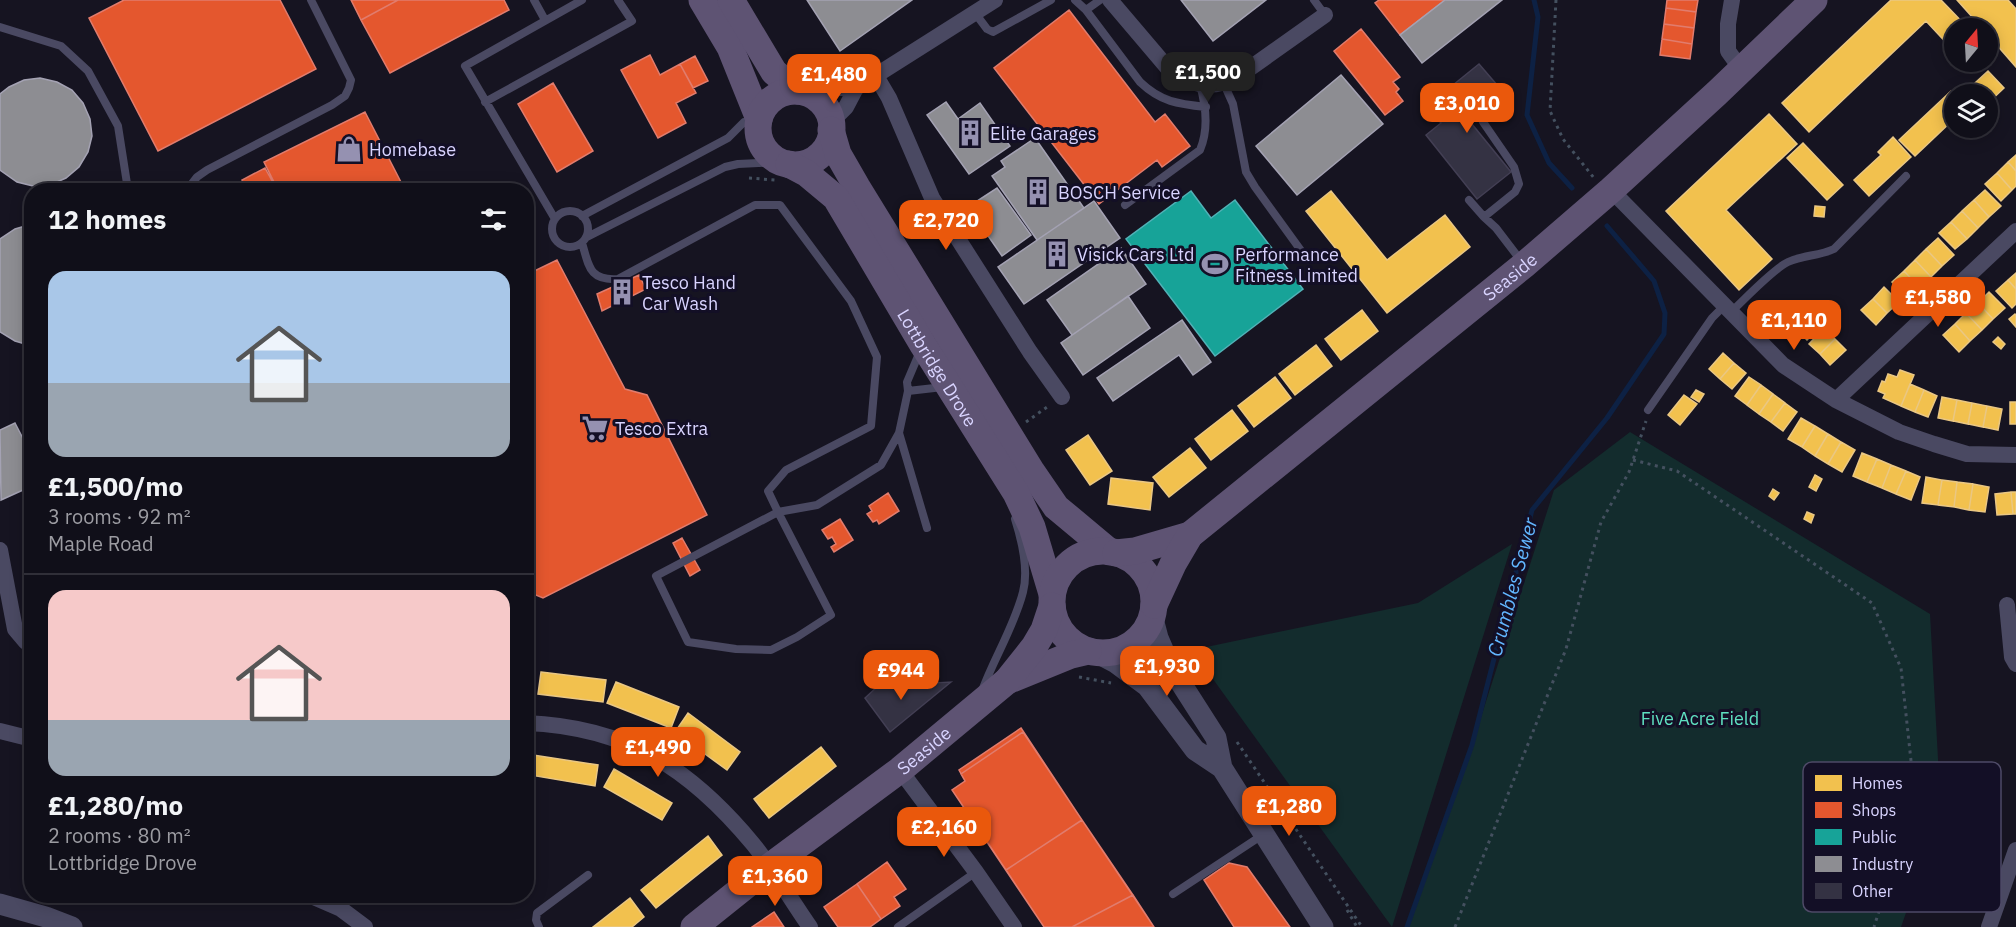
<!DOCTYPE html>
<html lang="en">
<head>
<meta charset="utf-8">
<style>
	body { margin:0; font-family:"IBM Plex Sans",sans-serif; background:#1e1d26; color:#f1f3f6; height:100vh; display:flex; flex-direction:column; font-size:22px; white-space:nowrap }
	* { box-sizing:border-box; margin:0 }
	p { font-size:20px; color:#9c9ca2 }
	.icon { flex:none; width:33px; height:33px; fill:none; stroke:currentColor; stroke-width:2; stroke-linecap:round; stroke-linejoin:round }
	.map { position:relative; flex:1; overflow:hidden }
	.sheet { position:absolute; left:24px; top:183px; width:510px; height:720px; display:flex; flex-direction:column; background:#100f19; border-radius:24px; box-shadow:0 3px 15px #0003,0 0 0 2px #302f38 }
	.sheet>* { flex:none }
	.needle { width:39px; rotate:18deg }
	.controls { position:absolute; left:1944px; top:18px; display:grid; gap:12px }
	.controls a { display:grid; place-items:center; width:54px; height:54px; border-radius:50%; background:#100f19; box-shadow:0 3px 15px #0003,0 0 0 2px #302f38; font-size:30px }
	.price { position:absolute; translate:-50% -51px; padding:0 14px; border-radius:12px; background:#ea580c; color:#fff; font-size:20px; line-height:39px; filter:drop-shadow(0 2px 3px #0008) }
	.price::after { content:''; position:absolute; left:50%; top:36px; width:18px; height:14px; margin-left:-9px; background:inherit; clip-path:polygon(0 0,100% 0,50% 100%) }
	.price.on { background:#222; color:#fff }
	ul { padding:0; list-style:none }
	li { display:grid; align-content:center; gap:12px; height:318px; padding:0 24px }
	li+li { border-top:2px solid #302f38 }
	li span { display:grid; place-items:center; height:186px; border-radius:18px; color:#555 }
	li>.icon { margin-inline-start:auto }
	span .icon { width:108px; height:108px; fill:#fffc; stroke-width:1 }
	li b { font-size:26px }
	h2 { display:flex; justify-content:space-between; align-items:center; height:72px; padding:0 24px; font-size:26px }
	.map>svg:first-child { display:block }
	.green { fill:#132c2d }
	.homes { fill:#f2c14e; stroke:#eac783; stroke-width:1.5 }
	.shops { fill:#e4572e; stroke:#e17c6d; stroke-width:1.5 }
	.public { fill:#17a398; stroke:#51b2b7; stroke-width:1.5 }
	.industry { fill:#8d8d92; stroke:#a4a2b3; stroke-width:1.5 }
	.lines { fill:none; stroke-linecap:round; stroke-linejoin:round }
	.stream { stroke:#0d2144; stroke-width:5 }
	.building { fill:#343243; stroke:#433f54; stroke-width:1.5 }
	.path { stroke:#44505f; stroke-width:3; stroke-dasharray:3 4.5; stroke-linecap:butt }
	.service { stroke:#4a4962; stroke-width:8 }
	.minor { stroke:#4a4962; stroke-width:16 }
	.tertiary { stroke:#4a4962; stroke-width:21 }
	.primary { stroke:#5e5373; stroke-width:27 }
	.labels { text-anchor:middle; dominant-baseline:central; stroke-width:6; stroke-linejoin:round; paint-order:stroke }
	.poi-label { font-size:18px; fill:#d9d4ff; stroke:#130f26; text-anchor:start }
	.street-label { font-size:18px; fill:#d9d4ff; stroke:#130f26 }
	.park-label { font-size:18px; fill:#5fe0c0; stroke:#130f26 }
	.water-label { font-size:20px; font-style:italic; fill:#62b6ff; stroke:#130f26 }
	.key { fill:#130f26; stroke:#4e4a67; stroke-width:1.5 }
	.key-label { font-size:16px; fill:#d9d4ff }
</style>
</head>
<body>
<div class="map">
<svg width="2016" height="927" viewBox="0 0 2016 927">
	<rect width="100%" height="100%" fill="#161421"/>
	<path class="green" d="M1630,432L1930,614L1941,813L1901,927H1407L1472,745L1554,490Z
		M1512,544L1392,927L1192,650L1418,603Z"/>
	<path class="homes" d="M1891,0H1941L1968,28H1954V51L1926,21L1809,132L1782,103Z
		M1957,0H2008L2016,9V67L1988,35V28H1982Z
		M1988,71L2004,88L1988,103V94H1963Z
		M1951,91L1954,95V119L1915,156L1899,140Z
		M1769,114L1797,144L1726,210L1772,259L1739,290L1666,211Z
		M1893,137L1911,157L1869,196L1854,180L1881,155L1878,152Z
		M1803,143L1843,185L1827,200L1787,158Z
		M2016,155V171L2008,162Z
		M2008,162L2016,171V186L2012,190L1997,173Z
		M1997,173L2012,190L2001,201L1985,184Z
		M1985,190L2001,206L1989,217L1974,200Z
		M1331,191L1387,260L1445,215L1470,247L1387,313L1306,211Z
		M1974,200L1989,217L1978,228L1962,211Z
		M1815,206L1825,207L1824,217L1814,216Z
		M1962,211L1978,228L1967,239L1951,222Z
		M1951,222L1967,239L1955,249L1939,233Z
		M1938,238L1954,255L1942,266L1926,249Z
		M1926,249L1942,266L1931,277L1915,260Z
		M1915,260L1931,277L1919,287L1904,271Z
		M1904,271L1919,287L1908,298L1892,282Z
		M2016,273V289L2008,280Z
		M2008,280L2016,289V304L2012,308L1996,291Z
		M1884,287L1899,302L1887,313L1873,299Z
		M1989,292L2005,308L1993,319L1978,303Z
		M1873,299L1887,313L1876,325L1861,310Z
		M1978,303L1993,319L1982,330L1966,313Z
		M1800,304L1811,315L1796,329L1785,319Z
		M1362,310L1378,331L1341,360L1325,339Z
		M1966,313L1982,330L1970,341L1955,324Z
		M2015,314L2016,315V327L2009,319Z
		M1811,315L1822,325L1807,340L1796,329Z
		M1955,324L1970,341L1959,352L1943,335Z
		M1824,328L1835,339L1820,354L1809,344Z
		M1998,337L2005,344L2001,349L1993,342Z
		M1835,339L1846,350L1830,365L1820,354Z
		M1316,345L1332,366L1295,395L1279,374Z
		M1723,353L1734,363L1720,379L1709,369Z
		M1734,363L1746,373L1732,389L1720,379Z
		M1900,370L1914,375L1901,406L1883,398L1885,394L1878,391L1882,381L1885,382L1888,374L1897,377Z
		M1275,377L1291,398L1254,427L1238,406Z
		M1749,377L1761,385L1747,405L1735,396Z
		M1910,384L1924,390L1915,412L1901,406Z
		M1761,385L1773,394L1759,414L1747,405Z
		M1696,390L1704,394L1699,402L1691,397Z
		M1924,390L1937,396L1928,417L1915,412Z
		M1773,394L1785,403L1771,422L1759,414Z
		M1684,395L1697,404L1680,425L1668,415Z
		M1942,397L1957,400L1953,421L1938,418Z
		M1957,400L1972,403L1968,424L1953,421Z
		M2010,402H2016V424H2010Z
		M1785,403L1797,412L1783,431L1771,422Z
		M1972,403L1987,406L1983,427L1968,424Z
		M1987,406L2002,409L1998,430L1983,427Z
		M1232,410L1248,431L1211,460L1195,439Z
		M1801,418L1815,426L1802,447L1788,439Z
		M1815,426L1828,434L1815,456L1802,447Z
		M1828,434L1841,442L1828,464L1815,456Z
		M1088,435L1112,471L1090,485L1066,450Z
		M1841,442L1855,450L1842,472L1828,464Z
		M1190,448L1206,468L1169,497L1153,477Z
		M1862,453L1877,459L1867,482L1853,476Z
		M1877,459L1891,465L1882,488L1867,482Z
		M1891,465L1906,471L1896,494L1882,488Z
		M1906,471L1920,477L1911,500L1896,494Z
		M1815,475L1822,479L1816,491L1809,487Z
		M1926,477L1942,480L1938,505L1922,503Z
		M1111,478L1153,483L1150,510L1108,504Z
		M1942,480L1957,482L1954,507L1938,505Z
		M1957,482L1973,484L1969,510L1954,507Z
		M1973,484L1989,487L1985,512L1969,510Z
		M1773,489L1779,493L1774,500L1769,496Z
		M2011,492H2016V514H2013Z
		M2011,492L2013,514L1997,515L1995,494Z
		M1807,512L1814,515L1811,523L1804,519Z
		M541,672L606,680L603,702L538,694Z
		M526,673H532V694H526Z
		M616,682L679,707L671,728L607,703Z
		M688,713L740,752L727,770L675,732Z
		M821,747L836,766L769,818L754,799Z
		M533,755L598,765L595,786L530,775Z
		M614,769L672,803L662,820L604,787Z
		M708,836L722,855L656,908L641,890Z
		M630,898L644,917L632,927H593Z"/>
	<path class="shops" d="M124,0H280L316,69L158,151L89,18Z
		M351,0H398L361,20Z
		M398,0H504L509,10L390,73L361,20Z
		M1379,0H1445L1400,35L1375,3Z
		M1667,0H1698L1696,12L1666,8Z
		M1666,8L1696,12L1694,28L1664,24Z
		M1069,10L1155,122L1165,114L1190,146L1162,167L1157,160L1099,204L994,68Z
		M1664,24L1694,28L1692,44L1662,39Z
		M1361,29L1400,77L1393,82L1399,89L1396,92L1403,101L1385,115L1334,51Z
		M1662,39L1692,44L1690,59L1660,55Z
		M650,55L660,75L680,64L696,93L676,103L686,123L658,138L621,70Z
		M695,56L708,81L693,88L680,64Z
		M553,83L593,151L557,172L518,104Z
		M365,112L405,190H278L264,162Z
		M265,168L277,190H247L242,180Z
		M557,260L625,389L647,395L707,515L543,598L526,591V275Z
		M639,275L646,289L602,311L597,294Z
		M888,493L899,511L879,524L877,520L873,522L867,514L872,511L869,506Z
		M840,519L853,540L834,552L831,547L836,544L832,537L828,539L822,530Z
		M682,538L700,570L690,576L673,543Z
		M1021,728L1082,820L1006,870L952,790L965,781L959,770Z
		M1023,732L1082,820L1154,927H1044L952,790L965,781L961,774Z
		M1082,820L1133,895L1072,927H1044L1006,870Z
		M887,862L906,889L894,897L900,906L881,919L857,884Z
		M1229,863L1247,867L1290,927H1234L1204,880Z
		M857,884L881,919L870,927H838L824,907Z
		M1133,895L1154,927H1072Z
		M774,912L784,927H752Z"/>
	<path class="public" d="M1191,191L1211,218L1235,200L1303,289L1215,356L1126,239Z
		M526,871L534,877L526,884Z"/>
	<path class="industry" d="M807,0H912L840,51Z
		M1181,0H1266L1213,41Z
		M1445,0H1502L1422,63L1400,35Z
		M1341,75L1383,124L1297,195L1256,146Z
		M40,78L57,82L72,90L83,103L90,119L92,136L88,152L79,167L66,178L50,185L33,186L17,182L0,170V94L9,87L24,80Z
		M946,102L958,119L980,103L1010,146L969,174L927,115Z
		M1035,138L1084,208L1037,240L992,176L1005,167L1001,161Z
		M997,188L1031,235L1002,256L968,207Z
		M1094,201L1120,238L1024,304L998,267Z
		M32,224V346L15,341L0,332V239L15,229Z
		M1121,248L1146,284L1072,335L1047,300Z
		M1128,296L1150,328L1083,375L1061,343Z
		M1182,320L1211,362L1193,375L1179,355L1113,401L1097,378Z
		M15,423L32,456V486L1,500L0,430Z"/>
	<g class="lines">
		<path class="stream" d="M1534,0L1538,17L1527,115L1549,163L1572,188
			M1407,927L1472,745L1532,510L1607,418L1664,334L1665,313L1654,281L1607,226"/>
	</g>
	<path class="building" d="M1479,64L1497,85L1463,113L1511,172L1477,199L1426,135L1441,123L1427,106Z
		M951,682L890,732L865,698L878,686Z"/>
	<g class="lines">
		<path class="path" d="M1556,0L1550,111L1563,139L1594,178
			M749,178L775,180
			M1026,422L1050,405
			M1633,460L1677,471L1872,603L1901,668L1912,770L1910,811L1874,927
			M1079,677L1111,683
			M1237,742L1362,927
			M1347,910L1357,927
			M1455,927L1566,649L1601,522L1629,472L1646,421"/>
		<path class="service" d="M534,0L545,20
			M1075,0L1086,10L1140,82C1161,102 1178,104 1206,107
			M1314,0L1325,15
			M1086,10L1100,0
			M975,13L987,29L993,32L1051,0
			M0,27L61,46L88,71L118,126L128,190
			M1224,84L1233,104L1246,172L1255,187L1305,256
			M485,102L632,21L618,0
			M1483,122L1514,167L1519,184L1515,192L1484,217L1496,228L1522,262
			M187,190L197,177L207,170L332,105L345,96L349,88L351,80L311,0
			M1469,200L1484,217
			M1125,205L1200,150C1209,129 1206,106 1200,85
			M552 229a18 18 0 1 1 36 0a18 18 0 1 1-36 0Z
			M582,216L728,138L744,122L756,125
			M555,219L465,66L582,0
			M587,237L725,167L738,164L781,162
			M582,243C589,266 589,281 618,279L755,205H780L851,301L877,357L871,426L786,470L768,491L778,512L817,505L881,465L899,433L908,391L907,382L921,349
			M1731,312C1745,299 1773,269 1788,262C1803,255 1819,256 1834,249L1906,176
			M908,391L943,387
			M1648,410L1712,318L1725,305
			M899,433L927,528
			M778,512L831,615L797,637L771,650L736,649L688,642L656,576Z
			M982,691C994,658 1014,627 1023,592C1029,569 1022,541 1015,519
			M1173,894L1264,834
			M539,927L536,920L537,913L588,875
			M898,927L976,872"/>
		<path class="minor" d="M1110,0L1172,73C1194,87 1216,89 1239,76L1325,15
			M1732,0L1728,24V51L1741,69
			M876,76L889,98L932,198L1030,352L1062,397
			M809,94L835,88H856L995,0
			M831,122L846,107L856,88
			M1611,190L1783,365L1836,400L1899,432L1934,444L1967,454L2016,455
			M1836,400L2016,231
			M0,550L15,629L26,642L32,643
			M2007,605L2012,657L2016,664
			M526,723C627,727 690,768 753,844C774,870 791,900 810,927
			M0,731L32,739
			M900,770L976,872L1014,927
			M311,896L341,909L365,927
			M1989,927L2016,850"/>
		<path class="tertiary" d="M1152,615L1158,638L1170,666L1216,738L1222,768L1323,927
			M1095,652L1116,663L1147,686L1195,750L1222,768
			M0,904L46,917L72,927"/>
		<g class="primary">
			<path d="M702,0L730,47L759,119"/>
			<path d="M731,0L774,72L797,91"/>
			<circle cx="795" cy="128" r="37"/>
			<path d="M831,130L838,154L857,187L1032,472L1056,507L1110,552"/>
			<path id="s1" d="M789,164L806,173L836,198L923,345L1016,493L1032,527L1052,594"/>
			<circle cx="1103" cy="602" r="51"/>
			<path d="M1116,553L1135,551L1190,535"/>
			<path id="s2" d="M1154,605L1173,564L1190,535L1524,265L1611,190L1717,93L1814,0"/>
			<path d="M1007,681L1071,655L1088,651"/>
			<path id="s3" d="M694,927L769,867L900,770L1007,681L1034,647L1044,630L1052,606"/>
		</g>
	</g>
	<defs>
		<g id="building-bare" transform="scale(2.07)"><path d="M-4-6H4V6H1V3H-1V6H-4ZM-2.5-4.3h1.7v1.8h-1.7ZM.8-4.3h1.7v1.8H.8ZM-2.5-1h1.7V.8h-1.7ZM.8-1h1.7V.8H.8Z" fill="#9591b1" stroke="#130f26" stroke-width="2.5" paint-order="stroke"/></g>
		<g id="shop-bare" transform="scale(2.07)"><path d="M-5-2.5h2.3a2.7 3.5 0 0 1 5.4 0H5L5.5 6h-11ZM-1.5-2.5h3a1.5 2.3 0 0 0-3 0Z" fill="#9591b1" stroke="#130f26" stroke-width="2.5" paint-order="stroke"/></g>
		<g id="stadium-bare" transform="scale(2.07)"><path d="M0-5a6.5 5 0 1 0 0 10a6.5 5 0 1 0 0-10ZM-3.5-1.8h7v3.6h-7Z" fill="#9591b1" stroke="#130f26" stroke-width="2.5" paint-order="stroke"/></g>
		<g id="supermarket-bare" transform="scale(2.07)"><path d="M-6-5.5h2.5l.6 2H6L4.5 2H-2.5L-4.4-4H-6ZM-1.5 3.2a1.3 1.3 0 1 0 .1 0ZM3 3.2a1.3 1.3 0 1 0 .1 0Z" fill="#9591b1" stroke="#130f26" stroke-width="2.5" paint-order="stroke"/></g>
	</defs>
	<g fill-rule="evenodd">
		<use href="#building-bare" x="970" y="133"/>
		<use href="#shop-bare" x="349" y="149"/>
		<use href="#building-bare" x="1038" y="192"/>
		<use href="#building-bare" x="1057" y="254"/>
		<use href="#stadium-bare" x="1215" y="264"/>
		<use href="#building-bare" x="622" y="292"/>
		<use href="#supermarket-bare" x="595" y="428"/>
	</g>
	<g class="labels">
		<g class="poi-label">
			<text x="990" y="133">Elite Garages</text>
			<text x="369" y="149">Homebase</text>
			<text x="1058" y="192">BOSCH Service</text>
			<text x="1077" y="254">Visick Cars Ltd</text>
			<text x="1235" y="254">Performance<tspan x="1235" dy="21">Fitness Limited</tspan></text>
			<text x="642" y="282">Tesco Hand<tspan x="642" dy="21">Car Wash</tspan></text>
			<text x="615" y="428">Tesco Extra</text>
		</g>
		<g class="street-label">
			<text stroke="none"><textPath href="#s2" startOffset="490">Seaside</textPath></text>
			<text stroke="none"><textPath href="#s1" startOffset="256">Lottbridge Drove</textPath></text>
			<text stroke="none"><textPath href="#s3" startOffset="290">Seaside</textPath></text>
		</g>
		<g class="park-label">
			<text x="1700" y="718">Five Acre Field</text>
		</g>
		<g class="water-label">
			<text transform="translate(1512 587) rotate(-75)">Crumbles Sewer</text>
		</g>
	</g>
	<rect x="1803" y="762" width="198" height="150" rx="9" class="key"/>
	<rect x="1815" y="775" width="27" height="16" fill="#f2c14e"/>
	<rect x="1815" y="802" width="27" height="16" fill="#e4572e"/>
	<rect x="1815" y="829" width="27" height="16" fill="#17a398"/>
	<rect x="1815" y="856" width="27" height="16" fill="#8d8d92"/>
	<rect x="1815" y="883" width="27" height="16" fill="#343243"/>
	<g class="key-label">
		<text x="1852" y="789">Homes</text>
		<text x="1852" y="816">Shops</text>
		<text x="1852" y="843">Public</text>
		<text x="1852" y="870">Industry</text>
		<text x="1852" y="897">Other</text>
	</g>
</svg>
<div class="controls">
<a><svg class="needle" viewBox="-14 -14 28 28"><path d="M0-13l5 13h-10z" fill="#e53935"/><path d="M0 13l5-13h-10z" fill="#9c9ca2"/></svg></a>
<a><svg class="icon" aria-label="layers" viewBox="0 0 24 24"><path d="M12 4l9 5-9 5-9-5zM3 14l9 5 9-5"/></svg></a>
</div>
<b class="price on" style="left:1208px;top:103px">£1,500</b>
<b class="price" style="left:834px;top:105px">£1,480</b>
<b class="price" style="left:1467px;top:134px">£3,010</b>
<b class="price" style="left:946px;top:251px">£2,720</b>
<b class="price" style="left:1938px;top:328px">£1,580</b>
<b class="price" style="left:1794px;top:351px">£1,110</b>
<b class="price" style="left:1167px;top:697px">£1,930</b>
<b class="price" style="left:901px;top:701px">£944</b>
<b class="price" style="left:658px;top:778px">£1,490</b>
<b class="price" style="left:1289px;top:837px">£1,280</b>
<b class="price" style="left:944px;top:858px">£2,160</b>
<b class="price" style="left:775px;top:907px">£1,360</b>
<section class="sheet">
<h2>12 homes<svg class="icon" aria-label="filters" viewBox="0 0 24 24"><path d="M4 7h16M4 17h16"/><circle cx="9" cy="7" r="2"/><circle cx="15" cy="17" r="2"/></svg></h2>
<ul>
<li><span style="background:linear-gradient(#a9c7e8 60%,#9aa5b1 0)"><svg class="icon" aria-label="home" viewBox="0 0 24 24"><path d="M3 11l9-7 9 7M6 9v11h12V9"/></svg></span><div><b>£1,500/mo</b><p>3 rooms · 92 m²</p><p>Maple Road</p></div></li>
<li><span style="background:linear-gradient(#f6c9c9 70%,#9aa5b1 0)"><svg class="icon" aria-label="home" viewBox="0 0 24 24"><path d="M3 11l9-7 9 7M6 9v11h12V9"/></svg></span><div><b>£1,280/mo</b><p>2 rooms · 80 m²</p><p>Lottbridge Drove</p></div></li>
</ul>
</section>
</div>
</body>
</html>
